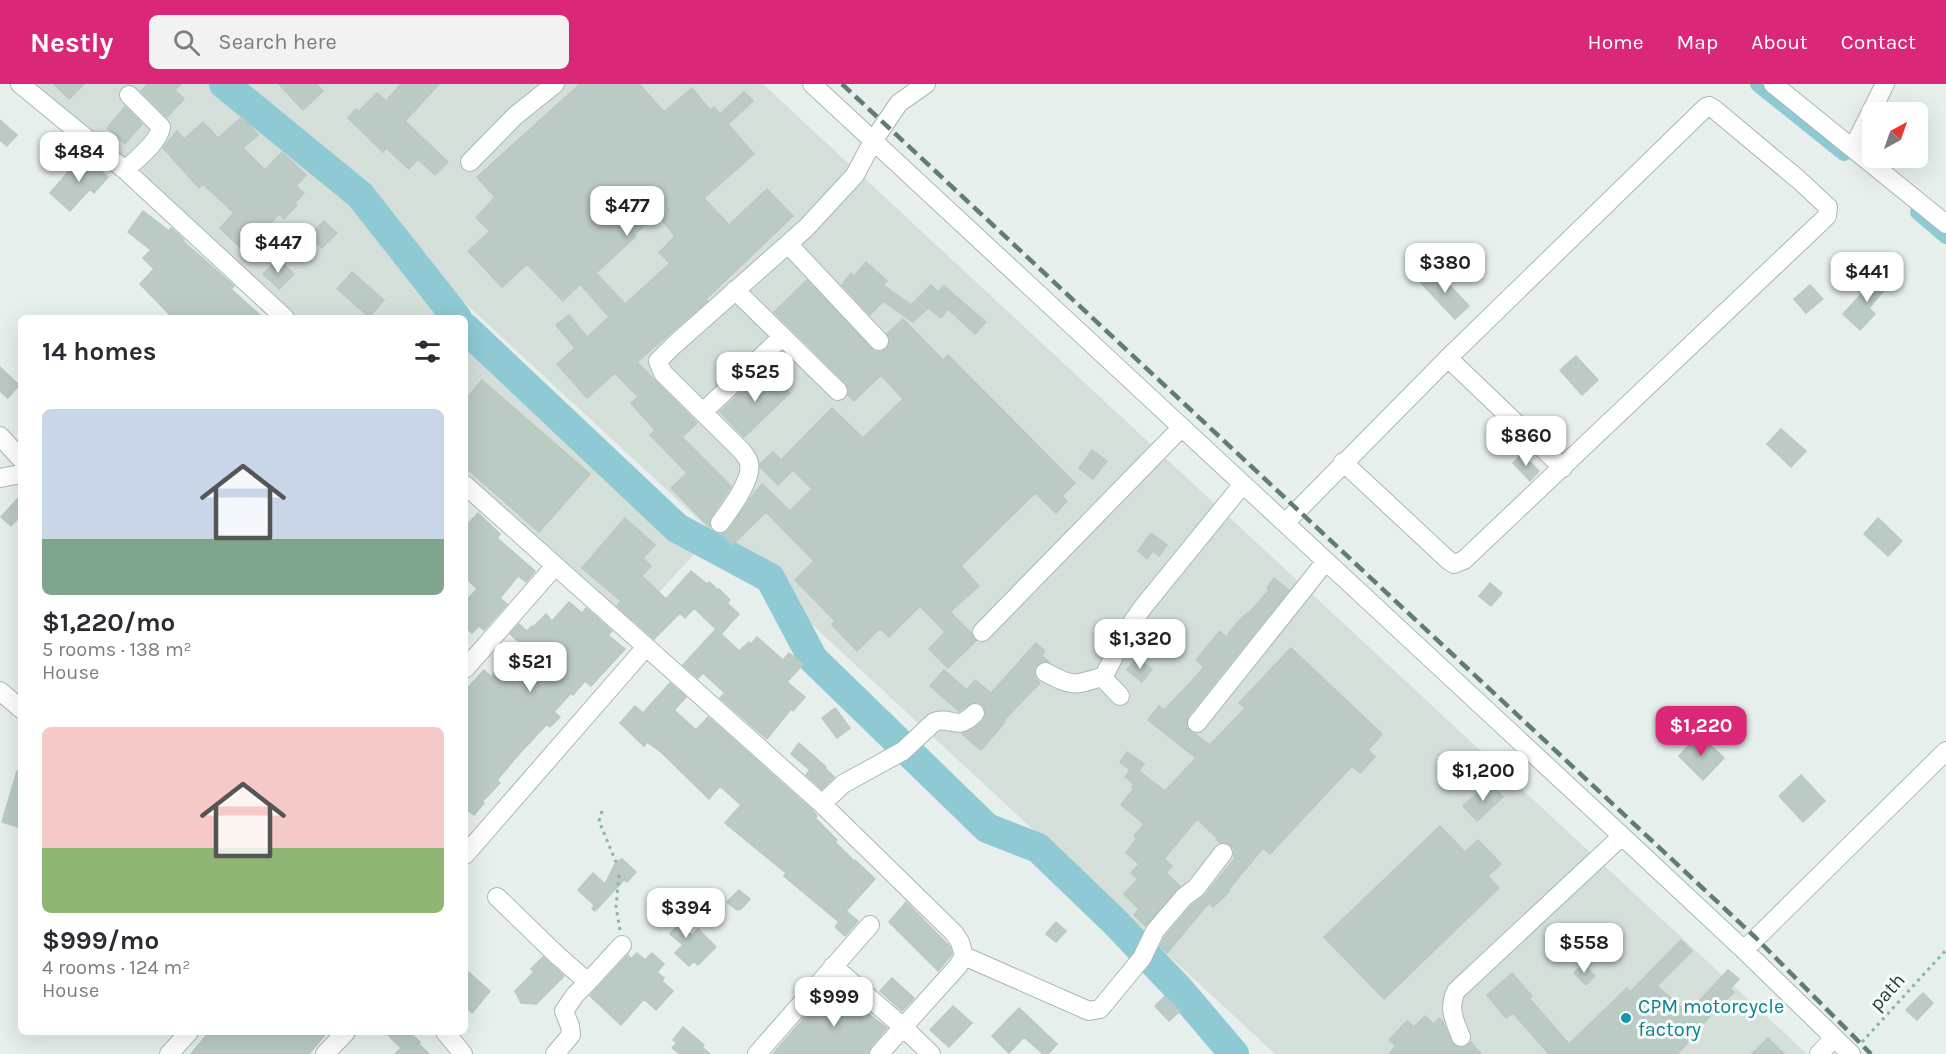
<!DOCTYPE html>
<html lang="en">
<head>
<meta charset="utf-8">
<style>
	body { margin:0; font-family:Karla,sans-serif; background:#f2f2f3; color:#2b2b33; height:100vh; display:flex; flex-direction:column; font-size:22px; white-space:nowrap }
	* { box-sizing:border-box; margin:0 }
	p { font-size:20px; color:#7c7c81 }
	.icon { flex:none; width:33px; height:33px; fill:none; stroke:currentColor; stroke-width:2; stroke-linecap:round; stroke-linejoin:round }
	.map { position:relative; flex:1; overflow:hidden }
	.side { position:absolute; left:18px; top:231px; width:450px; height:720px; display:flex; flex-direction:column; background:#fff; border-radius:9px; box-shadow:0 6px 24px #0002 }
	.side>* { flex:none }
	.needle { width:39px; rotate:40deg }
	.tools { position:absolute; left:1862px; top:18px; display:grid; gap:12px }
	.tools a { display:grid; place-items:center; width:66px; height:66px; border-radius:9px; background:#fff; box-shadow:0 6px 24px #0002; font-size:30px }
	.price { position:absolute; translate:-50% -51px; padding:0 14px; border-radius:12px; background:#fff; color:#222; font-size:20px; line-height:39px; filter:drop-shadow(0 2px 3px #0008) }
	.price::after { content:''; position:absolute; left:50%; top:36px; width:18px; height:14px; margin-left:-9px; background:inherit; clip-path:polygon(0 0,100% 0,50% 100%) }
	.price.selected { background:#db2777; color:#fff }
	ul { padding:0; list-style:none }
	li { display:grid; align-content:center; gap:12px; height:318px; padding:0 24px }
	li span { display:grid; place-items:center; height:186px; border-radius:9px; color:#555 }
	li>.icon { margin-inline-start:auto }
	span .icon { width:108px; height:108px; fill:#fffc; stroke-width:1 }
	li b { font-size:26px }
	h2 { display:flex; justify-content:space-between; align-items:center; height:72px; padding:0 24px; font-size:26px }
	header { display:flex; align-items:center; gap:36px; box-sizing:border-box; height:84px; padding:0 30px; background:#db2777; color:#fff }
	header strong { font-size:28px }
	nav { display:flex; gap:33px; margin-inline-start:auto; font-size:21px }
	.search { width:420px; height:54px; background:#f2f2f3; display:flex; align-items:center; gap:15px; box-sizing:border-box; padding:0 21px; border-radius:9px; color:#7c7c81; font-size:22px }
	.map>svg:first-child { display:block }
	.built { fill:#d4dfda }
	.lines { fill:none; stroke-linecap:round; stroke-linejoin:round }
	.canal { stroke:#8ec9d4; stroke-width:16 }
	.river { stroke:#8ec9d4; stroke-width:30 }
	.building { fill:#bbcac4; stroke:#b8c9c2; stroke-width:1.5; fill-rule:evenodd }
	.minor-casing { stroke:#a8b8b2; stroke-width:20 }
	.path { stroke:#86b3a5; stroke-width:3; stroke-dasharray:3 4.5; stroke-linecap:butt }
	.minor { stroke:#fff; stroke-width:18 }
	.rail { stroke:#5f7d75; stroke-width:4.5; stroke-dasharray:12 6; stroke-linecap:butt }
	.culture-dot { fill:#0f9aa8; stroke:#f7fbf9; stroke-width:2 }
	.labels { text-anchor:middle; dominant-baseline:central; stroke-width:6; stroke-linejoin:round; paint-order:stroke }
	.street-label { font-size:20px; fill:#24423a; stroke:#f7fbf9 }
	.culture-label { font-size:20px; fill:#0d838f; stroke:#f7fbf9; text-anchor:start }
</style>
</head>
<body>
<header>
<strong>Nestly</strong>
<div class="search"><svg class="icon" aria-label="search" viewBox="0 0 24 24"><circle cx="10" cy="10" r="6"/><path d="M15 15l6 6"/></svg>Search here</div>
<nav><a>Home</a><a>Map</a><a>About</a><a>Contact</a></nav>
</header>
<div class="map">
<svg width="1946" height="970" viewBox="0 0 1946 970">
	<rect width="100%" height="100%" fill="#e6efeb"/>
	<path class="built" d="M23,0H215L323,94L461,234H286Z
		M229,0H763L1807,970H1275Z
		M465,238L694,470L628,543L465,394Z"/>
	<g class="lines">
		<path class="canal" d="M1758,0L1844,69
			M1918,128L1946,152"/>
		<path class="river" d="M224,0L360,111L457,234
			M465,244L677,444L770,494L813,575L987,744L1038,764L1115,838L1177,903L1234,970"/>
	</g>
	<path class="building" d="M54,0H84L69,15Z
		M148,0H181L175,6L184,15L167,33L141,7Z
		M279,0H316L323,7L303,26Z
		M401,0H439L405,37L448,78L435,91L418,75L409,85L386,64L383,68L348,34L356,25L359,27L377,9L386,17Z
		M580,0H639L664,28L692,4L710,26L714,23L720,30L744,8L753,17L728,40L754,70L704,114L729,141L767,105L793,132L706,215L707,217L637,278L697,339L682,353L731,402L711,433L709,443L671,404L687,389L650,351L655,346L631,319L638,313L615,289L587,314L557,280L575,264L556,241L569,231L587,253L609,233L580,200L563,217L527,180L502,203L468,167L490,147L476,134L495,113L477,93ZM657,130L675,152L659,169L670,179L625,220L596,189L636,152L635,150Z
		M125,23L142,40L125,60L107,44Z
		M242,33L258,51L243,64L265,86L282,68L306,91L296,102L304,109L295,119L297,121L284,135L279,130L244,167L220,144L234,129L203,100L199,104L163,64L177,47L184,55L203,38L218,54Z
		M0,36L17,51L7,62L0,56Z
		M83,71L108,93L94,109L90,105L70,127L50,109Z
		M143,127L169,147L171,144L184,156L183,157L234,202L231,205L263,234H173L140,200L154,185L143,174L151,166L128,148Z
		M324,137L337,149L322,164L309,152Z
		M278,175L294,190L279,205L263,190Z
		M866,178L887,197L883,201L911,221L931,201L938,208L944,202L986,238L975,250L948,225L941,234L928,224L913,238L883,217L870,231L842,201L851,189L854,192Z
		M1435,186L1469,222L1455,235L1421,199Z
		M352,188L384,216L369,233L337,205Z
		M1881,189L1891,198L1869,224L1875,230L1860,246L1843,230Z
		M807,196L875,268H882L887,265L890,255L887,250L903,235L943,276L948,271L1075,399L1062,412L1067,417L1056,429L1035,409L961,482L979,502L950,528L971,549L976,557L948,584L929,565L945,548L920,522L889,553L880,544L857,567L832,541L835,537L795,496L814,477L766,428L732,461L722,450L729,446L752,412L762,400L790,427L812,405L793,386L778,401L760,383V380L773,368L781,376L832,324L863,354L903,315L881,291L854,317L848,311L849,305L846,299L774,228Z
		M1810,201L1823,215L1806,229L1794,215Z
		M1576,272L1598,296L1582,311L1560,286Z
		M0,283L19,301L8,314L0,307Z
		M767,284L790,309L744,353L720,328Z
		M482,296L590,390L539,448L465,383V316Z
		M1781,345L1806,367L1791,383L1767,360Z
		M1092,366L1107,377L1093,395L1079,384Z
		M1522,370L1539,387L1530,397L1513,379Z
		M21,411V431L11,442L1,433Z
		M478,429L500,450L497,454L535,487L526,498L518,492L500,514L507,520L484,546L479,542L472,549L465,543V518L477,505L465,493V443Z
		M625,434L655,461L643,474L651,482L642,492L666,515L691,487L707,500L709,498L718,506L719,505L730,516L727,519L739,530L721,550L739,567L749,558L751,560L757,553L783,576L789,569L803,580L787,598L805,613L793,627L791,625L767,655L720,614L725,609L703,589L698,594L683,581L716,545L694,524L685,534L680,529L654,555L617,522L621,517L582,484Z
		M1878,434L1902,457L1888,472L1864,450Z
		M1151,449L1167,461L1159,472L1153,467L1147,475L1138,467Z
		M1274,494L1289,506L1188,632L1186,638L1187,644L1210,661L1245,624L1239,619L1291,564L1382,650L1368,666L1375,673L1360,689L1352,682L1270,770L1263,764L1228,806L1230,807L1213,823L1209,819L1167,869L1160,862L1165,853L1192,821L1205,811L1235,774L1234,772V765L1229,760L1219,758L1216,755L1217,754L1197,735L1164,775L1172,782L1166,789L1180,802L1145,842L1134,831L1139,825L1124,810L1138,795L1131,789L1139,780L1126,769L1137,754L1134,752L1144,740L1121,721L1134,704L1132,703L1134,700L1125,693L1130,686L1120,678L1127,668L1144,680L1139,687L1165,707L1196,674L1148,636L1159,622L1164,626L1191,598L1204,583L1196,576L1220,547L1226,553L1237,539L1247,529L1248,530L1269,506L1267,504Z
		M1490,499L1502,509L1491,522L1479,512Z
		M569,518L582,529L586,524L612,547L608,551L625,565L591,602L585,597L573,611L571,609L554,628L560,633L550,643L547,640L519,670L497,696L500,699L482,718L484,719L474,731L465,724V607L484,586L491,593L520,559L510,550L519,540L527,547L532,542L533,543L546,530L552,537Z
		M1036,559L1045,567L1042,572L1049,578H1040L1035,583V594L1040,599L1003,637L1005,638L981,666L962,650L974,645L983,637L986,632L984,622L979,619L973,618L959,627L930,602L944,586L967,606L975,596L991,609Z
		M1137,574L1152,585L1142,598L1127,586Z
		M670,599L686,613L674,626L696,646L708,633L811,725L817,732L815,734L837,756L835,758L854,777L855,776L875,795L846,827L858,837L845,852L835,843L839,838L784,792L786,789L725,739L741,721L720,702L709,715L661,668L647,658L644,662L620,639L635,622L643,629Z
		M835,624L850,644L837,654L822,634Z
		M1699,650L1724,674L1703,696L1679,672Z
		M799,659L826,683L825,684L834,693L822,705L806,691L810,686L791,670Z
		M17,687H21V744L2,738Z
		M1801,691L1825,717L1803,738L1779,712Z
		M1489,698L1503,713L1477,737L1463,722Z
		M1440,742L1465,768L1478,756L1501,780L1488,792L1499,804L1384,915L1324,853Z
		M622,775L636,788L627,798L624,796L595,827L592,825L594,821L578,806L593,789L605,800L616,778Z
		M739,806L750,815L740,826L738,824L737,826L727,818Z
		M906,818L950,863L952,870L938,887L889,838Z
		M660,822L692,851L698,845L716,863L698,881L694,877L689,882L675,869L683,861L670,850L678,841L655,842V836L651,832Z
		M1056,838L1066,847L1056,858L1046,850Z
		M1681,856L1692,867L1657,902L1688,929L1728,886L1739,895L1730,905L1734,908L1708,934L1678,970H1549L1513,929L1506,934L1487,911L1512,889L1532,912L1529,914L1569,960L1627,904L1630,908Z
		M637,869L645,876L652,869L664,880L657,888L664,894L662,897L673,907L656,926L644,915L621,941L590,912L628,871L631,875Z
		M543,873L564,892L536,920L521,919L515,907L534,888L531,885Z
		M1583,880L1595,892L1586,901L1574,889Z
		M465,885L490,907L472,929L465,923Z
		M892,894L914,914L902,927L880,907Z
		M835,898L844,906L841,909L887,944L871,962L868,970H773Z
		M1923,909L1933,919L1917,936L1906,926Z
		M1165,912L1180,927L1169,937L1155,922Z
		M953,922L972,939L949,963L930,946Z
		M1019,924L1057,960L1048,970H1043L1024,953L1009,969L992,952Z
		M1425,932L1434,940L1439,934L1443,938L1451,957L1455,962L1465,964L1471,958L1481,970H1389L1396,962L1389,956L1407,937L1414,943Z
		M683,943L704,961L702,963L710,970H680L672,964L677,959L673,956Z
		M209,948H327L309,970H191Z
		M385,948H409L420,958L419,960L429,970H395L401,964Z
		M1768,954L1784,970H1752Z"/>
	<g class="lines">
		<g class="minor-casing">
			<path id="minor" d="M20,0L125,86L285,234
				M812,0L1622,752L1744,866L1851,970
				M1773,0L1946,140
				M1853,64L1885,0
				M470,78L515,32L555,0
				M125,86C136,76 159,58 161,43L129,11
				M788,160L879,257
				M735,206L838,307
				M703,328L782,253
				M0,352L21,375
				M1343,378L1448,476L1454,480L1464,476L1823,136L1827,132L1828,123L1799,96L1714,25L1709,22L1706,23L1448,274
				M0,394L21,390
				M465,401L822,720L954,849L960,858L964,872L958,882L879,970
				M720,439C729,427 753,395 749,379C748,374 744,370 741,366L663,289L658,277L674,261L806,144L855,91L873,57L899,19L926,0
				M1285,439L1448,274L1563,384
				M982,548L1182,343
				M465,585L555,482
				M1045,588C1073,603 1074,602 1104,592
				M0,607L21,625
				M1120,612L1104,595V592L1129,543L1143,523L1243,400
				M1197,639L1326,477
				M822,720L843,700L903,667L934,638C951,631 956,649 975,629
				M465,771L646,563
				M497,813L558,872L588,898L575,911L564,927L570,942L571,951L555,970
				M1744,866L1946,667
				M964,872L1089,927L1100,925L1142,874L1155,847L1184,813L1196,804L1223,769
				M833,882L903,943L931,970
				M588,898L622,861
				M445,948L463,970
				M1461,953C1454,936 1448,924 1456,907L1622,752
				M169,970L189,948
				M325,970L346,948
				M757,970L870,841
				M1819,970L1834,954"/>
		</g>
		<path class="path" d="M602,727L599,737L616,778
			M619,791L616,823L620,846
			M1862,958L1946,866"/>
		<use href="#minor" class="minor"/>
		<path class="rail" d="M842,0L1755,853L1871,970"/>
	</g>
	<circle class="culture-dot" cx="1626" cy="934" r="6"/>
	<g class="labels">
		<g class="street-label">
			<text transform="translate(1887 908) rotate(-48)">path</text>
		</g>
		<g class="culture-label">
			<text x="1638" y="922">CPM motorcycle<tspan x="1638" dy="23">factory</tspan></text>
		</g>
	</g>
</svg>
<div class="tools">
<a><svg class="needle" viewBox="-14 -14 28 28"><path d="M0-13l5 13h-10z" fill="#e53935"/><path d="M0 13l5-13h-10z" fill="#7c7c81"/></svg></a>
</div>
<b class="price" style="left:79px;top:99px">$484</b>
<b class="price" style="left:627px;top:153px">$477</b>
<b class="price" style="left:278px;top:190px">$447</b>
<b class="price" style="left:1445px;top:210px">$380</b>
<b class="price" style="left:1867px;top:219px">$441</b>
<b class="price" style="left:755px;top:319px">$525</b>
<b class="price" style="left:1526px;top:383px">$860</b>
<b class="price" style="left:1140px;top:586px">$1,320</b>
<b class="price" style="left:530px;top:609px">$521</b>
<b class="price selected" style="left:1701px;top:673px">$1,220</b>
<b class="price" style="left:1483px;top:718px">$1,200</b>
<b class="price" style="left:686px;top:855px">$394</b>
<b class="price" style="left:1584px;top:890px">$558</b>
<b class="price" style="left:834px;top:944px">$999</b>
<section class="side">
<h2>14 homes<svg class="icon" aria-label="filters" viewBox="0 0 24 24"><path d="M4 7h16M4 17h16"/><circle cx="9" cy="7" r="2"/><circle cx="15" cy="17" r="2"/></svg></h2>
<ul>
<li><span style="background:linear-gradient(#c9d6e8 70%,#7fa58c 0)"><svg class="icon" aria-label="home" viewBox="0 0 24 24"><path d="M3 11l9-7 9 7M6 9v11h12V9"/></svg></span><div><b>$1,220/mo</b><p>5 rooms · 138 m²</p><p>House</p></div></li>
<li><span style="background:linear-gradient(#f6c9c9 65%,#8fb573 0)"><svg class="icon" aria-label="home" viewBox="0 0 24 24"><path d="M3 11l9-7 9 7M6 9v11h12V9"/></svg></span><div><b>$999/mo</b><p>4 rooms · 124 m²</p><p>House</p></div></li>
</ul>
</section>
</div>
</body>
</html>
